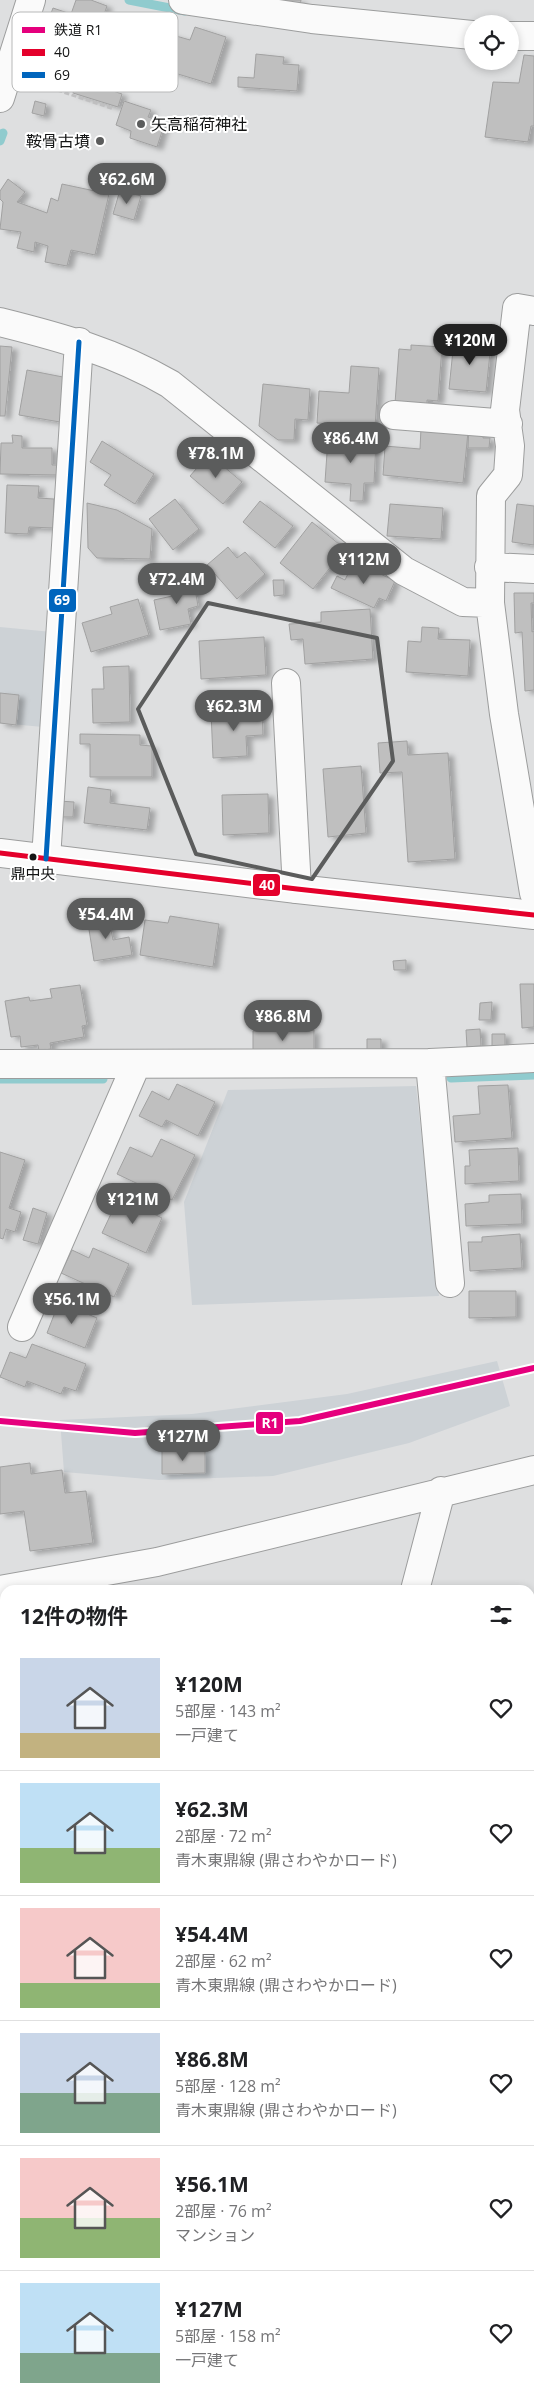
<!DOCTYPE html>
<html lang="ja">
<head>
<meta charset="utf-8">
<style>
	body { margin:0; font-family:"Open Sans","Noto Sans JP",sans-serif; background:#f6f6f6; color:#202124; height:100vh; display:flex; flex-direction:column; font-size:19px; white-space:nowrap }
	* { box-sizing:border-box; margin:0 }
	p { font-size:16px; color:#757577 }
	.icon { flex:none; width:28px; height:28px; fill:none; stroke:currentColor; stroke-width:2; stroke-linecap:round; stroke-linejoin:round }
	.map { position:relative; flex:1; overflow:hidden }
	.side { position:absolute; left:0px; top:1585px; width:535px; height:821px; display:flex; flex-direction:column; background:#fff; border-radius:15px 15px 0 0; box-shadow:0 2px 8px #0003 }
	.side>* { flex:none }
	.buttons { position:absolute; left:464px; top:15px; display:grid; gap:10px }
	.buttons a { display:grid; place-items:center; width:55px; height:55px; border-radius:50%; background:#fff; box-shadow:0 2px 8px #0003; font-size:25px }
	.price { position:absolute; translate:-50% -42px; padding:0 11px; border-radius:18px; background:#5b5c5c; color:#fff; font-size:16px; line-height:32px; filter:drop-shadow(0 1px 2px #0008) }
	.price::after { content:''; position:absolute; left:50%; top:30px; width:15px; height:11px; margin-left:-8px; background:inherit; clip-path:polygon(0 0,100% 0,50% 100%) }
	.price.current { background:#222; color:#fff }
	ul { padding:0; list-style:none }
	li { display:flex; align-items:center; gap:15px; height:125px; padding:0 20px }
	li+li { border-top:1px solid #e0e0e0 }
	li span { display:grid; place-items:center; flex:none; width:140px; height:100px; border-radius:0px; color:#555 }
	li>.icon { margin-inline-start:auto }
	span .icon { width:60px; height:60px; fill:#fffc; stroke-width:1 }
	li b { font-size:21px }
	h2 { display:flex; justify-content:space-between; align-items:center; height:60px; padding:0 20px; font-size:21px }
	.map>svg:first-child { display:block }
	.built { fill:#cdd2d6 }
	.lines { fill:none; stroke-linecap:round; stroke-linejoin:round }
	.stream { stroke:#90cbce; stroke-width:9 }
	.building { fill:#bfbfbf; stroke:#a1a1a1; filter:url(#shadow) }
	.minor-casing { stroke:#9c9d9d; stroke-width:30 }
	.major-casing { stroke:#9c9d9d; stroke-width:30 }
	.path { stroke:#bfbfc0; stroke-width:3; stroke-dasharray:5 2.5; stroke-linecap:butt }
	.minor { stroke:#fafafa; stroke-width:28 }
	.major { stroke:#fafafa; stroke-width:28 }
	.bus-1-casing { stroke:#fff; stroke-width:9 }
	.bus-2-casing { stroke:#fff; stroke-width:9 }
	.bus-1 { stroke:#e4002b; stroke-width:5 }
	.bus-2 { stroke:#0065bd; stroke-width:5 }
	.rail-1-casing { stroke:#fff; stroke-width:10 }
	.rail-1 { stroke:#e5007d; stroke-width:6 }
	.marked { fill:none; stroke:#5b5c5c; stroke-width:4; stroke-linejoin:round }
	.poi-dot { fill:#5b5c5c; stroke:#fff; stroke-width:2 }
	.bus-dot { fill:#141515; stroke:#fff; stroke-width:2 }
	.labels { text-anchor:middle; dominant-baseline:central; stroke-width:4; stroke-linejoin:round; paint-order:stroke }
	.bus-label { font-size:15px; fill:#141515; stroke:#fff }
	.poi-label { font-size:16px; fill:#141515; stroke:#fff; text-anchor:start }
	.key { fill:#fff; stroke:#b8b9b9; stroke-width:1 }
	.key-label { font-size:14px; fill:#141515 }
	.line-badge { stroke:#fff; stroke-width:2 }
	.badge-label { font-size:14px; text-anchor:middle; font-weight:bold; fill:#fff }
</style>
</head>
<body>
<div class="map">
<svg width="534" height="2406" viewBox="0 0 534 2406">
	<defs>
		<filter id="shadow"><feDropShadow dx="5.5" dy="3" stdDeviation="2.5" flood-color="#0004"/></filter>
	</defs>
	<rect width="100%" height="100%" fill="#dedfe0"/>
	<path class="built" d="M0,627L52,632L43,727L0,723Z
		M416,1086L439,1296L192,1305L184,1202L228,1090Z
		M497,1361L510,1406L409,1443L273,1476L159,1480L64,1472L60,1420L192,1414L347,1394Z"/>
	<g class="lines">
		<path class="stream" d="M129,0L185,11
			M0,141L3,133
			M451,1078L534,1075
			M0,1079H103
			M0,2248L5,2249"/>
	</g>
	<path class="building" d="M76,0H91L107,6L91,51L43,34L53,8L71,14Z
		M255,0H301L300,7Z
		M145,27L190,40L195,27L226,37L211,84L135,61Z
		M40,46L114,69L107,89L122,94L118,107L73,93L76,83L33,70Z
		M256,54L284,57L283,64L299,65L297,91L238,87V77L254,78Z
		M524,55L534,56V126H531L528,142L485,137L493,82L519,83Z
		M35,101L46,104L44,116L32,113Z
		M124,101L151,110L148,117L165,122L157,147L130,138L131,131L116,125Z
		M8,179L25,192L17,202L47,213L51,198L58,201L62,184L109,194L95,255L71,250L67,266L45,262L48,246L35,242L34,252L17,248L21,232L0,229L3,202L0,199V191Z
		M120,190L141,196L134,220L113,214Z
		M454,340L491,343L486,392L449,389Z
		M411,345L442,347L438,401L427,400V405L395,403L399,349L411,350Z
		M0,346L12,347L5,416H0Z
		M351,366L379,368L375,427L317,423L319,391L349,393Z
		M27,370L68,378L60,422L19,415Z
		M263,384L310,389L308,420L295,419L294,440H278L259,426Z
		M469,424L484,425L483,438H490L489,448H468Z
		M421,428L468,432L463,483L383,475L385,446L420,449Z
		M12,435L22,436V448H52V465H58L57,475L0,474L1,443H13Z
		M328,438L376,441L374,483H364L363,501H350L351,484L325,482Z
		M102,441L154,474L135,504L104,485L111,475L90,462Z
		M209,454L242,482L223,504L190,476Z
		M7,485L39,486L38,498L54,499L53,528L29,527L28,534L5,533Z
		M175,499L199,529L173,550L149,519Z
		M260,501L293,526L275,548L243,522Z
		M87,503L117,510L152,529L150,559L97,558L88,548Z
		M390,504L443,508L441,539L387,536Z
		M517,504L534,506V545L512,542Z
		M312,522L345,549L313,589L280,563Z
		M228,547L237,558L245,552L265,574L237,599L207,565Z
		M354,561L395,581L386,601L379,598L374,608L331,588L337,576L345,580Z
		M193,577L198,606L188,609L191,624L160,630L154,600L177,595L174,581Z
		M273,580H284V595L274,596Z
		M514,593H534V603H531L532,632L534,631V690L525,691L522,632L515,633Z
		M138,599L149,635L91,652L82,623L112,614L110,607Z
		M370,609L373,659L305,664L303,639L291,640L289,624L321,622V612Z
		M422,627L439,628L438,639L470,640L468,676L406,672L408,641L421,642Z
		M264,637L266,675L201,679L199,641Z
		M129,666L130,722L93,723L92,689H104L103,667Z
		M0,693L19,695L16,725L0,723Z
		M262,710L263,735L246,736L247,756L213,758L211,712Z
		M80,734L140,735V745L152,746V777H90V744H80Z
		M407,741L408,755L448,753L455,859L408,862L402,772L380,773L378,743Z
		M361,766L366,833L328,837L323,769Z
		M88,787L111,790L110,803L150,808L147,830L84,823Z
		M268,794L269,833L223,835L222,795Z
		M59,801L74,802L73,817H58Z
		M108,913L113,940L129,937L132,955L94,961L87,917Z
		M170,916L219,924L213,967L140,955L145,920L168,923Z
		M406,960V970H394L393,961Z
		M520,984H534V1027L522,1028Z
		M80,985L87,1025L82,1026L84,1037L50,1043L51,1049L39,1051L38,1045L21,1047L20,1036L11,1037L5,1001L29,997L30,1001L52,998L50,989Z
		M492,1002L491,1020H479L480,1003Z
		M480,1029L481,1046L467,1047L466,1030Z
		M314,1030V1051L253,1054V1031Z
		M492,1034H505V1046H492Z
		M367,1039H381V1050H367Z
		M177,1084L215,1102L198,1136L166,1120L162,1127L139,1116L152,1091L169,1100Z
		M508,1085L512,1138L455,1142L453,1116L480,1114L478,1086Z
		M161,1139L195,1155L172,1200L117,1174L130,1147L152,1157Z
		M518,1148L519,1181L465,1184V1166H470L469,1150Z
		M0,1152L25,1160L9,1208L21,1212L15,1232L6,1229L3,1239L0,1238Z
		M521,1194L522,1224L466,1226L465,1204L489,1202V1195Z
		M135,1198L155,1207L152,1213L162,1218L146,1253L102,1233L117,1201L130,1207Z
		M33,1208L47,1213L38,1244L23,1240Z
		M520,1234L522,1268L470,1271L468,1242H482V1237Z
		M93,1248L129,1264L114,1297L61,1273L72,1250L89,1258Z
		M469,1291H516V1317L469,1318Z
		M59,1302L97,1318L85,1348L47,1333Z
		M32,1344L86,1364L76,1391L64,1387L61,1394L27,1381L25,1387L0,1377L10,1352L26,1358Z
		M162,1451H205V1473L162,1474Z
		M30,1463L31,1474L62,1470L65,1493L86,1491L93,1543L30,1551L24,1511L0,1514V1467Z
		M0,1907H5V1919H0Z
		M2,1926H5V1948H2Z
		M530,2097H534V2137H530Z
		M530,2165L534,2166V2187L530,2186Z
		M482,2401H509L508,2405Z"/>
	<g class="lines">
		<g class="minor-casing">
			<path id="minor" d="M183,0L312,19L472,35
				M510,36H534
				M0,98L31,0
				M0,322C60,337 115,352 170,384L404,571L463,602L490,603L504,714L534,893
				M394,415L508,424
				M489,567L534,569
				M490,603L491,496L508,475L510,446L505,410L517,308L534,311
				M286,683L297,889
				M46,859L79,342
				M430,1063L450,1283
				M0,1064L430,1063L534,1058
				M22,1327L136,1065
				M0,1590L157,1562L534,1470
				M415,1590L441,1491
				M530,1784L534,1786
				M0,1964H5
				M0,2072L5,2073
				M530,2200L534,2201
				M0,2336L5,2338
				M530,2373L534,2334
				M113,2401L119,2406
				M432,2406L433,2401
				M528,2406V2401"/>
		</g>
		<g class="major-casing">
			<path id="major" d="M0,853L297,889L534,915"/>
		</g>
		<path class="path" d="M36,83L114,109"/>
		<use href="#minor" class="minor"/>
		<use href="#major" class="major"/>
		<g class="bus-1-casing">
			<path id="bus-1" d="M0,853L297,889L534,915"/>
		</g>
		<g class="bus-2-casing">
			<path id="bus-2" d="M46,859L79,342"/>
		</g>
		<use href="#bus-1" class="bus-1"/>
		<use href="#bus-2" class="bus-2"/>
		<g class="rail-1-casing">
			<path id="rail-1" d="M0,1421L135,1433L300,1421L534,1368"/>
		</g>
		<use href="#rail-1" class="rail-1"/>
	</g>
	<path class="marked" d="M208,603L377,638L393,761L312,879L196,854L138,709Z"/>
	<g class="poi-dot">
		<circle cx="141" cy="124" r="5"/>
		<circle cx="100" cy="141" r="5"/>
	</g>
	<circle class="bus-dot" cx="33" cy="857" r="4.5"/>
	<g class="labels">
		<g class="bus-label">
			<text x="33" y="873">鼎中央</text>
		</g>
		<g class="poi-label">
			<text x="151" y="124">矢高稲荷神社</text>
			<text x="90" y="141" text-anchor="end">鞍骨古墳</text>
		</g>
	</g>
	<rect x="12" y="12" width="166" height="80" rx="8" class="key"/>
	<rect x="22" y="27" width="23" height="6" fill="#e5007d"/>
	<rect x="22" y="49" width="23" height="7" fill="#e4002b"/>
	<rect x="22" y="72" width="23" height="6" fill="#0065bd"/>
	<g class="key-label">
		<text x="54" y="35">鉄道 R1</text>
		<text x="54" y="57">40</text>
		<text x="54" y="80">69</text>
	</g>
	<g class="line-badge">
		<rect x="48" y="588" width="29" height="25" rx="5" fill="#0065bd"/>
		<rect x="252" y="873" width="29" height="24" rx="5" fill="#e4002b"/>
		<rect x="255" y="1411" width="29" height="24" rx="5" fill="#e5007d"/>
	</g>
	<g class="badge-label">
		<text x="62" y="605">69</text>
		<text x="267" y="890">40</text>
		<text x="270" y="1428">R1</text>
	</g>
</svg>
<div class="buttons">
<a><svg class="icon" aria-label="locate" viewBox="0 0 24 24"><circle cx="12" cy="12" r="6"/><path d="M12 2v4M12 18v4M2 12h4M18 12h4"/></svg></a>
</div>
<b class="price" style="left:127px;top:205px">¥62.6M</b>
<b class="price current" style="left:470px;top:366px">¥120M</b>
<b class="price" style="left:351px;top:464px">¥86.4M</b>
<b class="price" style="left:216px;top:479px">¥78.1M</b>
<b class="price" style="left:364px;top:585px">¥112M</b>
<b class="price" style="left:177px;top:605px">¥72.4M</b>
<b class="price" style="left:234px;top:732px">¥62.3M</b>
<b class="price" style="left:106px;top:940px">¥54.4M</b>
<b class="price" style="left:283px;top:1042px">¥86.8M</b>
<b class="price" style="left:133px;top:1225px">¥121M</b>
<b class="price" style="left:72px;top:1325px">¥56.1M</b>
<b class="price" style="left:183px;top:1462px">¥127M</b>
<section class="side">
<h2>12件の物件<svg class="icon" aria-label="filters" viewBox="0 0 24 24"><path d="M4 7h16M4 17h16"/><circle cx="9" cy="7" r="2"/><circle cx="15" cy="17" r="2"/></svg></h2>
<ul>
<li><span style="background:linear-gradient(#c9d6e8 75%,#c2b280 0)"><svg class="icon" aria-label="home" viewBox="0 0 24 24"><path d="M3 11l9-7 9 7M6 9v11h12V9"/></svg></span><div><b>¥120M</b><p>5部屋 · 143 m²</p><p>一戸建て</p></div><svg class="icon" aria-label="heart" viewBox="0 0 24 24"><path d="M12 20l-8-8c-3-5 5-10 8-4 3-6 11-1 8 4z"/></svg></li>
<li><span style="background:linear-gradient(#bfe0f5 65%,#8fb573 0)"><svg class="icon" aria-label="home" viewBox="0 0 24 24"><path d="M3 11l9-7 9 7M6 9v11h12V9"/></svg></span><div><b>¥62.3M</b><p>2部屋 · 72 m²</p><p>青木東鼎線 (鼎さわやかロード)</p></div><svg class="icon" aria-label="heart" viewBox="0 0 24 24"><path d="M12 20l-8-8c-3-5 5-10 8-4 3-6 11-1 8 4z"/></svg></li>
<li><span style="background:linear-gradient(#f6c9c9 75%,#8fb573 0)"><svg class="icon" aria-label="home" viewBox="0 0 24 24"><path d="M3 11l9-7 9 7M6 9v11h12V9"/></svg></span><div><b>¥54.4M</b><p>2部屋 · 62 m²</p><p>青木東鼎線 (鼎さわやかロード)</p></div><svg class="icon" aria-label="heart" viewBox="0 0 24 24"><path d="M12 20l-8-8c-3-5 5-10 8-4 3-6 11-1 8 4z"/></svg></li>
<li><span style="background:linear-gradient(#c9d6e8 60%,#7fa58c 0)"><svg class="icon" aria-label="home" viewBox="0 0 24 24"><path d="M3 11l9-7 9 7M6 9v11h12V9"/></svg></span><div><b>¥86.8M</b><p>5部屋 · 128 m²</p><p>青木東鼎線 (鼎さわやかロード)</p></div><svg class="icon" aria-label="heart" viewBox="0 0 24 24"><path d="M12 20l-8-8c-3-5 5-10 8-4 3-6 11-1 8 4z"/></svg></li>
<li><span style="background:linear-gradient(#f6c9c9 60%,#8fb573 0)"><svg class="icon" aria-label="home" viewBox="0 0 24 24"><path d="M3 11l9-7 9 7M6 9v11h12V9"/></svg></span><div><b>¥56.1M</b><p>2部屋 · 76 m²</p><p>マンション</p></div><svg class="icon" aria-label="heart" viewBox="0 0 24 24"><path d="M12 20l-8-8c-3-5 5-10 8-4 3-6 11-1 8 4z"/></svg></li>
<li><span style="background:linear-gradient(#bfe0f5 70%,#7fa58c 0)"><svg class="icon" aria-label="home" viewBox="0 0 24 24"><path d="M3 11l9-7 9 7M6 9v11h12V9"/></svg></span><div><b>¥127M</b><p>5部屋 · 158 m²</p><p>一戸建て</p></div><svg class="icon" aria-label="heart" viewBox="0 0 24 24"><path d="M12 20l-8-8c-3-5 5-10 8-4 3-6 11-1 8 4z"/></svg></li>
</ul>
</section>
</div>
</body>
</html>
